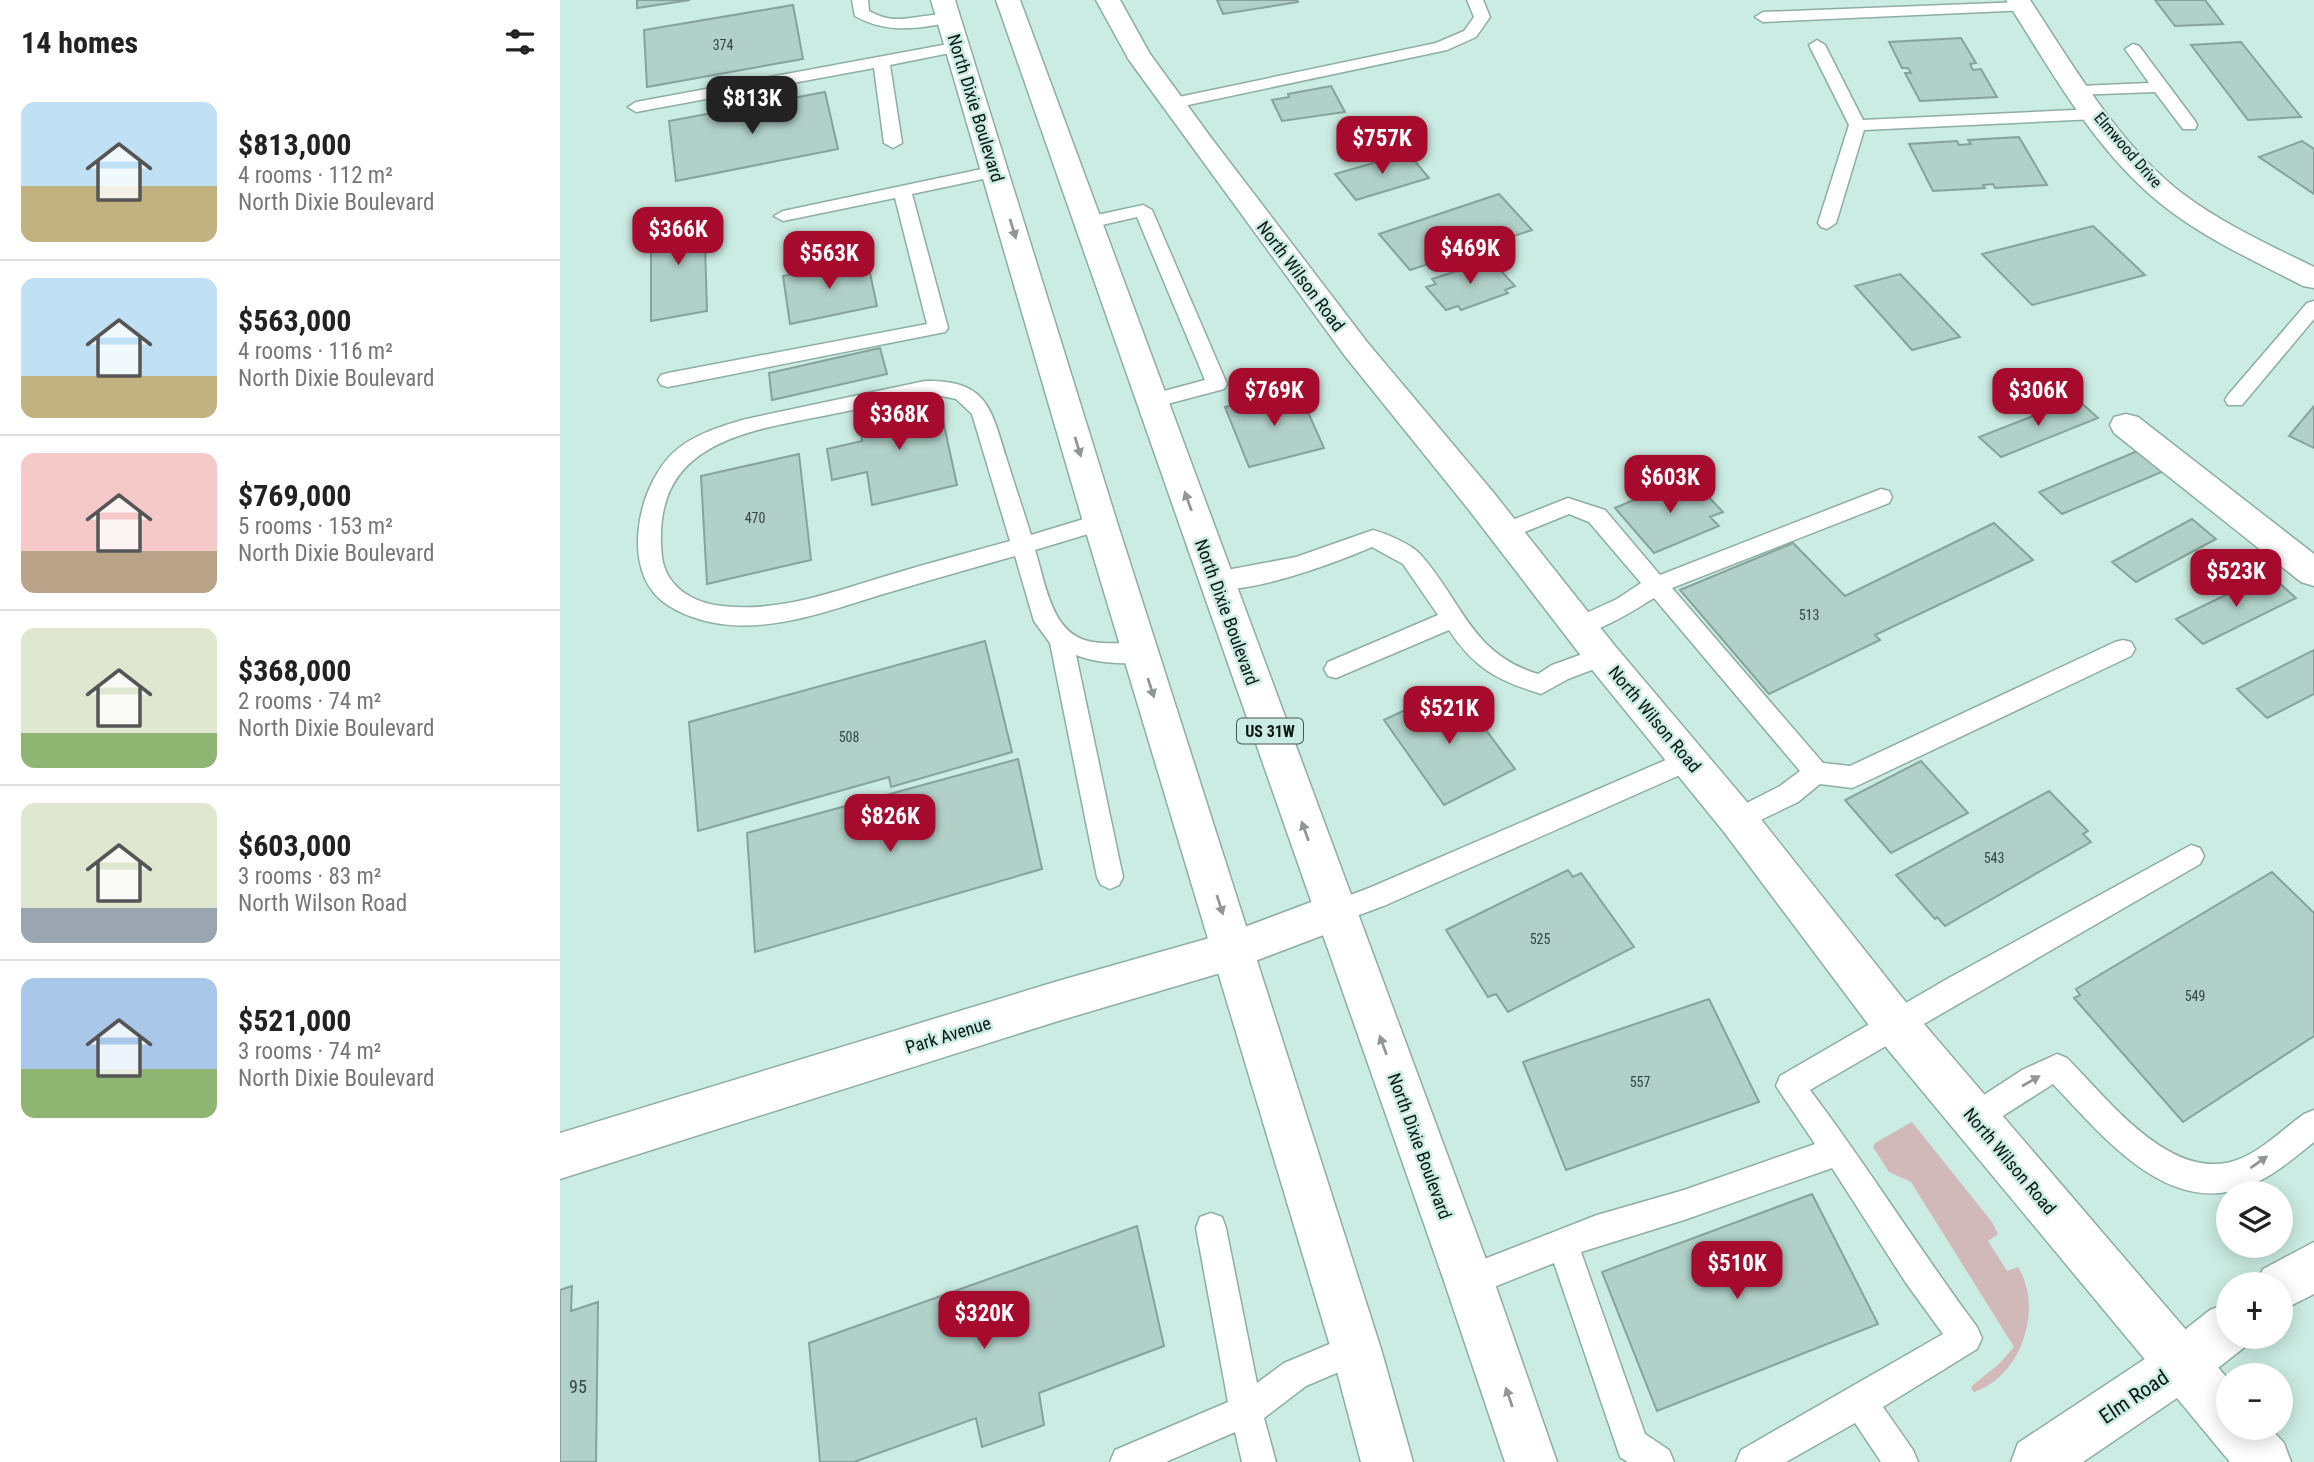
<!DOCTYPE html>
<html lang="en">
<head>
<meta charset="utf-8">
<style>
	body { margin:0; font-family:"Roboto Condensed",sans-serif; background:#f2f2f2; color:#222; height:100vh; display:flex; flex-direction:column; font-size:26px; white-space:nowrap }
	* { box-sizing:border-box; margin:0 }
	p { font-size:23px; color:#767676 }
	.icon { flex:none; width:38px; height:38px; fill:none; stroke:currentColor; stroke-width:2; stroke-linecap:round; stroke-linejoin:round }
	.map { position:relative; flex:1; overflow:hidden }
	.side { display:flex; flex-direction:column; background:#fff; width:560px }
	.side>* { flex:none }
	.tools { position:absolute; left:1656px; top:1181px; display:grid; gap:14px }
	.tools a { display:grid; place-items:center; width:77px; height:77px; border-radius:50%; background:#fff; box-shadow:0 4px 18px #0003; font-size:35px }
	.price { position:absolute; translate:-50% -60px; padding:0 16px; border-radius:14px; background:#a60b2e; color:#fff; font-size:23px; line-height:46px; filter:drop-shadow(0 2px 4px #0008) }
	.price::after { content:''; position:absolute; left:50%; top:42px; width:21px; height:16px; margin-left:-10px; background:inherit; clip-path:polygon(0 0,100% 0,50% 100%) }
	.price.current { background:#222; color:#fff }
	ul { padding:0; list-style:none }
	li { display:flex; align-items:center; gap:21px; height:175px; padding:0 21px }
	li+li { border-top:2px solid #e0e0e0 }
	li span { display:grid; place-items:center; flex:none; width:196px; height:140px; border-radius:14px; color:#555 }
	li>.icon { margin-inline-start:auto }
	span .icon { width:84px; height:84px; fill:#fffc; stroke-width:1 }
	li b { font-size:30px }
	h2 { display:flex; justify-content:space-between; align-items:center; height:84px; padding:0 21px; font-size:30px }
	main { display:flex; flex:1; min-height:0 }
	.map>svg:first-child { display:block }
	.green { fill:#d1b9b9 }
	.building { fill:#b1d1c8; stroke:#85a39b; stroke-width:2 }
	.lines { fill:none; stroke-linecap:round; stroke-linejoin:round }
	.service-casing { stroke:#8eada4; stroke-width:3 }
	.minor-casing { stroke:#8eada4; stroke-width:3 }
	.tertiary-casing { stroke:#8eada4; stroke-width:3 }
	.secondary-casing { stroke:#8eada4; stroke-width:3 }
	.trunk-casing { stroke:#8eada4; stroke-width:3 }
	.service { fill:#fff; fill-rule:evenodd }
	.minor { fill:#fff; fill-rule:evenodd }
	.tertiary { fill:#fff; fill-rule:evenodd }
	.secondary { fill:#fff; fill-rule:evenodd }
	.trunk { fill:#fff; fill-rule:evenodd }
	.oneway { fill:#919795 }
	.labels { text-anchor:middle; dominant-baseline:central; stroke-width:5; stroke-linejoin:round; paint-order:stroke }
	.number-label { font-size:14px; fill:#344640 }
	.far-street-label { font-size:16px; fill:#0b1713; stroke:#cbece2 }
	.shield { fill:#cbece2; stroke:#455751; stroke-width:2 }
	.shield-label { font-size:16px; font-weight:bold; fill:#0b1713 }
	.street-label { font-size:18px; fill:#0b1713; stroke:#cbece2 }
	.near-number-label { font-size:18px; fill:#344640 }
	.near-street-label { font-size:21px; fill:#0b1713; stroke:#cbece2 }
</style>
</head>
<body>
<main>
<section class="side">
<h2>14 homes<svg class="icon" aria-label="filters" viewBox="0 0 24 24"><path d="M4 7h16M4 17h16"/><circle cx="9" cy="7" r="2"/><circle cx="15" cy="17" r="2"/></svg></h2>
<ul>
<li><span style="background:linear-gradient(#bfe0f5 60%,#c2b280 0)"><svg class="icon" aria-label="home" viewBox="0 0 24 24"><path d="M3 11l9-7 9 7M6 9v11h12V9"/></svg></span><div><b>$813,000</b><p>4 rooms · 112 m²</p><p>North Dixie Boulevard</p></div></li>
<li><span style="background:linear-gradient(#bfe0f5 70%,#c2b280 0)"><svg class="icon" aria-label="home" viewBox="0 0 24 24"><path d="M3 11l9-7 9 7M6 9v11h12V9"/></svg></span><div><b>$563,000</b><p>4 rooms · 116 m²</p><p>North Dixie Boulevard</p></div></li>
<li><span style="background:linear-gradient(#f6c9c9 70%,#b9a48a 0)"><svg class="icon" aria-label="home" viewBox="0 0 24 24"><path d="M3 11l9-7 9 7M6 9v11h12V9"/></svg></span><div><b>$769,000</b><p>5 rooms · 153 m²</p><p>North Dixie Boulevard</p></div></li>
<li><span style="background:linear-gradient(#dfe7d0 75%,#8fb573 0)"><svg class="icon" aria-label="home" viewBox="0 0 24 24"><path d="M3 11l9-7 9 7M6 9v11h12V9"/></svg></span><div><b>$368,000</b><p>2 rooms · 74 m²</p><p>North Dixie Boulevard</p></div></li>
<li><span style="background:linear-gradient(#dfe7d0 75%,#9aa5b1 0)"><svg class="icon" aria-label="home" viewBox="0 0 24 24"><path d="M3 11l9-7 9 7M6 9v11h12V9"/></svg></span><div><b>$603,000</b><p>3 rooms · 83 m²</p><p>North Wilson Road</p></div></li>
<li><span style="background:linear-gradient(#a9c7e8 65%,#8fb573 0)"><svg class="icon" aria-label="home" viewBox="0 0 24 24"><path d="M3 11l9-7 9 7M6 9v11h12V9"/></svg></span><div><b>$521,000</b><p>3 rooms · 74 m²</p><p>North Dixie Boulevard</p></div></li>
</ul>
</section>
<div class="map">
<svg width="1754" height="1462" viewBox="0 0 1754 1462">
	<rect width="100%" height="100%" fill="#cbece2"/>
	<path class="green" d="M1352,1122L1432,1222L1438,1234L1428,1241L1447,1271L1458,1267C1484,1309 1461,1377 1414,1392L1411,1388L1413,1385L1440,1363L1454,1347L1351,1182L1329,1172L1313,1147L1315,1143Z"/>
	<path class="building" d="M77,0H130L77,8Z
		M657,0H737L738,2L663,14Z
		M1595,0H1645L1663,24L1615,26Z
		M233,5L243,59L87,87L84,30Z
		M1401,38L1416,63L1410,64L1413,70L1421,69L1437,97L1360,101L1345,73H1351L1348,68H1342L1329,42Z
		M1681,42L1741,117L1688,120L1631,45Z
		M771,86L785,112L722,121L712,100L729,97L728,94Z
		M265,92L278,149L116,181L109,121Z
		M1459,137L1487,185L1435,188L1433,184L1423,185L1425,188L1373,191L1349,144L1397,141L1399,145L1411,144L1408,140Z
		M1742,141L1754,149V194L1699,157Z
		M848,153L869,178L796,200L775,174Z
		M939,194L972,230L850,270L819,234Z
		M144,212L147,311L91,321V222Z
		M1533,226L1585,275L1472,305L1422,254Z
		M307,259L317,306L230,324L223,276Z
		M933,262L955,286L945,290L948,293L901,310L898,306L886,310L866,287L876,284L872,279L921,263L923,265Z
		M1340,274L1400,337L1352,350L1295,286Z
		M320,348L327,374L212,400L209,373Z
		M738,390L764,448L689,467L665,407Z
		M378,397L397,485L312,505L307,472L272,480L267,449L302,441L298,415Z
		M1517,399L1538,418L1441,457L1419,437Z
		M1754,406V448L1729,436Z
		M1580,450L1604,471L1502,514L1479,492Z
		M239,454L251,560L147,584L141,476Z
		M1119,481L1126,489L1137,485L1163,512L1150,517L1159,526L1094,553L1055,508Z
		M1632,519L1656,539L1576,582L1552,562Z
		M1434,523L1473,560L1315,635L1320,640L1209,694L1120,590L1233,543L1285,596Z
		M1709,574L1736,598L1643,644L1616,619Z
		M425,641L452,752L331,787L329,777L138,831L129,722Z
		M1754,650V694L1707,718L1677,689Z
		M894,687L955,769L884,805L824,720Z
		M458,759L482,869L195,952L187,833Z
		M1361,761L1408,813L1331,853L1285,800Z
		M1489,791L1528,831L1523,834L1531,842L1385,926L1377,917L1375,919L1336,875Z
		M1008,870L1013,877L1021,873L1074,947L948,1012L936,994L928,997L886,930Z
		M1712,872L1754,913V1036L1623,1122L1514,998L1520,995L1516,989Z
		M1149,999L1199,1102L1006,1170L963,1062Z
		M1252,1194L1318,1324L1097,1411L1042,1272Z
		M577,1226L604,1346L479,1393L484,1425L422,1447L416,1418L294,1462H260L249,1343Z
		M12,1286L11,1311L38,1302L36,1462H0V1290Z"/>
	<g class="lines">
		<g class="service-casing">
			<path id="service" d="M292,0H308L309,11C317,15 325,19 335,19C351,20 386,9 396,18C390,23 384,23 376,25C347,30 322,31 295,16Z
				M907,0H923L930,17L916,37L887,50L614,108L606,103L614,98L876,43L904,31L914,17Z
				M1463,2L1471,7L1468,10L1203,22L1195,17L1203,12Z
				M1257,40L1265,45L1303,120L1536,109L1544,114L1536,119L1304,130L1276,223L1267,229L1261,227L1258,223L1289,125L1249,45Z
				M399,42L407,47L405,50L330,65L342,143L333,148L324,143L314,68L76,112L68,107L76,102Z
				M1573,44L1579,46L1635,121L1637,125L1635,129H1623L1595,92L1514,95L1512,91L1514,87L1520,86L1589,83L1565,49Z
				M436,166L442,167L445,171L442,175L352,194L388,328L385,332L108,387L101,385L98,380L101,375L108,373L367,324L335,198L223,221L214,216L223,211Z
				M583,205L592,210L667,384L664,389L592,408L585,406L582,401L585,396L645,380L577,217L529,228L520,222L523,218Z
				M1754,301V319L1682,405H1668L1665,400L1668,395L1747,303Z
				M365,381C426,380 431,407 446,457C454,483 463,509 471,535L540,514L548,516L551,522L548,528L475,550C486,584 491,636 533,642C551,645 571,641 588,646L592,653L588,660C568,666 536,663 516,655L563,877L559,885L550,889L541,885L537,877L490,643L474,621L455,556C416,567 376,578 337,590C280,606 221,632 161,624C139,621 109,611 94,593C63,556 81,482 114,452C134,434 162,426 186,419ZM377,395L396,399L412,414L450,541C411,552 372,562 333,574C278,590 221,613 162,606C133,603 106,587 102,557C89,439 190,431 278,413C311,407 343,395 377,395Z
				M1321,489L1329,491L1332,497L1329,503L1112,588L1263,763L1290,766L1555,642L1563,640L1571,642L1575,649L1571,656L1301,784L1292,788L1260,784L1238,802L1178,831L1169,828L1165,820L1169,812L1220,786L1240,771L1094,598C1076,609 1031,639 1011,632L1007,626L1011,620L1057,599L1081,583L1029,522L1009,514L945,540L937,538L934,532L937,526L1008,498L1045,510L1100,575Z
				M813,530C827,534 851,544 860,554C903,602 910,653 978,674L992,665L1042,647L1050,649L1054,656L1050,663L1008,679L981,694C937,680 915,669 889,630L776,678L768,676L764,669L768,662L878,615L843,564L812,547C777,562 683,598 648,587L645,581L648,575L656,572L736,557Z
				M1129,750L1138,753L1141,760L1138,767L826,905L775,924L766,920L762,912L766,904L809,888Z
				M1631,845L1640,848L1644,856L1640,864L1250,1090C1308,1167 1359,1249 1417,1327L1422,1338L1417,1349L1323,1407L1353,1450L1358,1462H1321L1295,1423L1226,1462H1176L1181,1450L1383,1334L1346,1283L1272,1168L1124,1220L1021,1252L1085,1434L1109,1450L1114,1462H1068L1060,1457L994,1263L909,1297L898,1292L893,1281L898,1270L909,1265L1037,1215L1124,1190L1255,1144L1216,1086L1220,1076L1387,979Z
				M1497,1054L1507,1058C1549,1100 1614,1188 1682,1158C1705,1148 1724,1128 1744,1114L1754,1110V1142C1733,1159 1712,1177 1686,1187C1606,1217 1542,1135 1493,1084L1424,1128L1414,1132L1404,1128L1399,1118L1404,1108L1462,1070Z
				M651,1213L662,1217L666,1228L697,1383L724,1363L796,1333L807,1338L812,1349L807,1360L746,1386L704,1418L716,1462H682L675,1432L606,1462H550L555,1450L668,1402L636,1228L640,1217Z"/>
		</g>
		<g class="minor-casing">
			<path id="minor" d="M1446,0H1470C1514,67 1558,144 1623,194C1663,224 1709,245 1754,267V288L1743,286C1695,261 1643,238 1600,203C1534,150 1491,70 1446,0Z
				M1566,414L1578,417L1754,554V586L1741,582L1554,433L1550,425L1554,417Z
				M775,893L790,899L796,912L790,925L674,969L498,1021L0,1179V1133L498,981L674,931Z"/>
		</g>
		<g class="tertiary-casing">
			<path id="tertiary" d="M1754,1242V1294L1720,1311V1284H1696L1703,1269Z
				M1668,1303V1337H1689L1686,1346L1639,1383L1523,1462H1451L1458,1443L1603,1347L1650,1310Z"/>
		</g>
		<g class="secondary-casing">
			<path id="secondary" d="M536,0H560L590,54L652,139L807,342L933,492L1055,646L1192,808L1352,1010L1668,1379V1428H1710L1724,1443L1731,1462H1670L1320,1040L1164,832L1029,666L909,510L785,356L569,60Z"/>
		</g>
		<g class="trunk-casing">
			<path id="trunk" d="M371,0H395L557,522L821,1349L853,1462H801L771,1349L523,522Z
				M436,0H460L934,1281L997,1462H945L884,1281Z"/>
		</g>
		<use href="#service" class="service"/>
		<use href="#minor" class="minor"/>
		<use href="#tertiary" class="tertiary"/>
		<use href="#secondary" class="secondary"/>
		<use href="#trunk" class="trunk"/>
	</g>
	<defs><path id="oneway-solid" d="M-6-.8H1V-3.2L6.5 0L1 3.2V.8H-6Z" transform="scale(1.75)"/></defs>
	<g class="oneway">
		<use href="#oneway-solid" transform="translate(453 229) rotate(73)"/>
		<use href="#oneway-solid" transform="translate(518 447) rotate(73)"/>
		<use href="#oneway-solid" transform="translate(628 501) rotate(-110)"/>
		<use href="#oneway-solid" transform="translate(591 688) rotate(72)"/>
		<use href="#oneway-solid" transform="translate(745 831) rotate(-110)"/>
		<use href="#oneway-solid" transform="translate(660 905) rotate(72)"/>
		<use href="#oneway-solid" transform="translate(823 1045) rotate(-110)"/>
		<use href="#oneway-solid" transform="translate(1471 1081) rotate(-30)"/>
		<use href="#oneway-solid" transform="translate(1699 1162) rotate(-35)"/>
		<use href="#oneway-solid" transform="translate(949 1397) rotate(-109)"/>
	</g>
	<g class="labels">
		<g class="number-label">
			<text x="163" y="45">374</text>
			<text x="195" y="518">470</text>
			<text x="1249" y="615">513</text>
			<text x="289" y="737">508</text>
			<text x="1434" y="858">543</text>
			<text x="980" y="939">525</text>
			<text x="1635" y="996">549</text>
			<text x="1080" y="1082">557</text>
		</g>
		<g class="far-street-label">
			<text transform="translate(1568 150) rotate(49)">Elmwood Drive</text>
		</g>
		<rect class="shield" x="677" y="718.5" width="66" height="25" rx="5"/>
		<g class="shield-label">
			<text x="710" y="731">US 31W</text>
		</g>
		<g class="street-label">
			<text transform="translate(416 108) rotate(73)">North Dixie Boulevard</text>
			<text transform="translate(741 276) rotate(53)">North Wilson Road</text>
			<text transform="translate(667 612) rotate(70)">North Dixie Boulevard</text>
			<text transform="translate(1095 719) rotate(50)">North Wilson Road</text>
			<text transform="translate(388 1035) rotate(-17)">Park Avenue</text>
			<text transform="translate(860 1146) rotate(70)">North Dixie Boulevard</text>
			<text transform="translate(1450 1161) rotate(50)">North Wilson Road</text>
		</g>
		<g class="near-number-label">
			<text x="18" y="1386">95</text>
		</g>
		<g class="near-street-label">
			<text transform="translate(1574 1397) rotate(-34)">Elm Road</text>
		</g>
	</g>
</svg>
<div class="tools">
<a><svg class="icon" aria-label="layers" viewBox="0 0 24 24"><path d="M12 4l9 5-9 5-9-5zM3 14l9 5 9-5"/></svg></a>
<a>+</a>
<a>−</a>
</div>
<b class="price current" style="left:192px;top:136px">$813K</b>
<b class="price" style="left:822px;top:176px">$757K</b>
<b class="price" style="left:118px;top:267px">$366K</b>
<b class="price" style="left:910px;top:286px">$469K</b>
<b class="price" style="left:269px;top:291px">$563K</b>
<b class="price" style="left:714px;top:428px">$769K</b>
<b class="price" style="left:1478px;top:428px">$306K</b>
<b class="price" style="left:339px;top:452px">$368K</b>
<b class="price" style="left:1110px;top:515px">$603K</b>
<b class="price" style="left:1676px;top:609px">$523K</b>
<b class="price" style="left:889px;top:746px">$521K</b>
<b class="price" style="left:330px;top:854px">$826K</b>
<b class="price" style="left:1177px;top:1301px">$510K</b>
<b class="price" style="left:424px;top:1351px">$320K</b>
</div>
</main>
</body>
</html>
